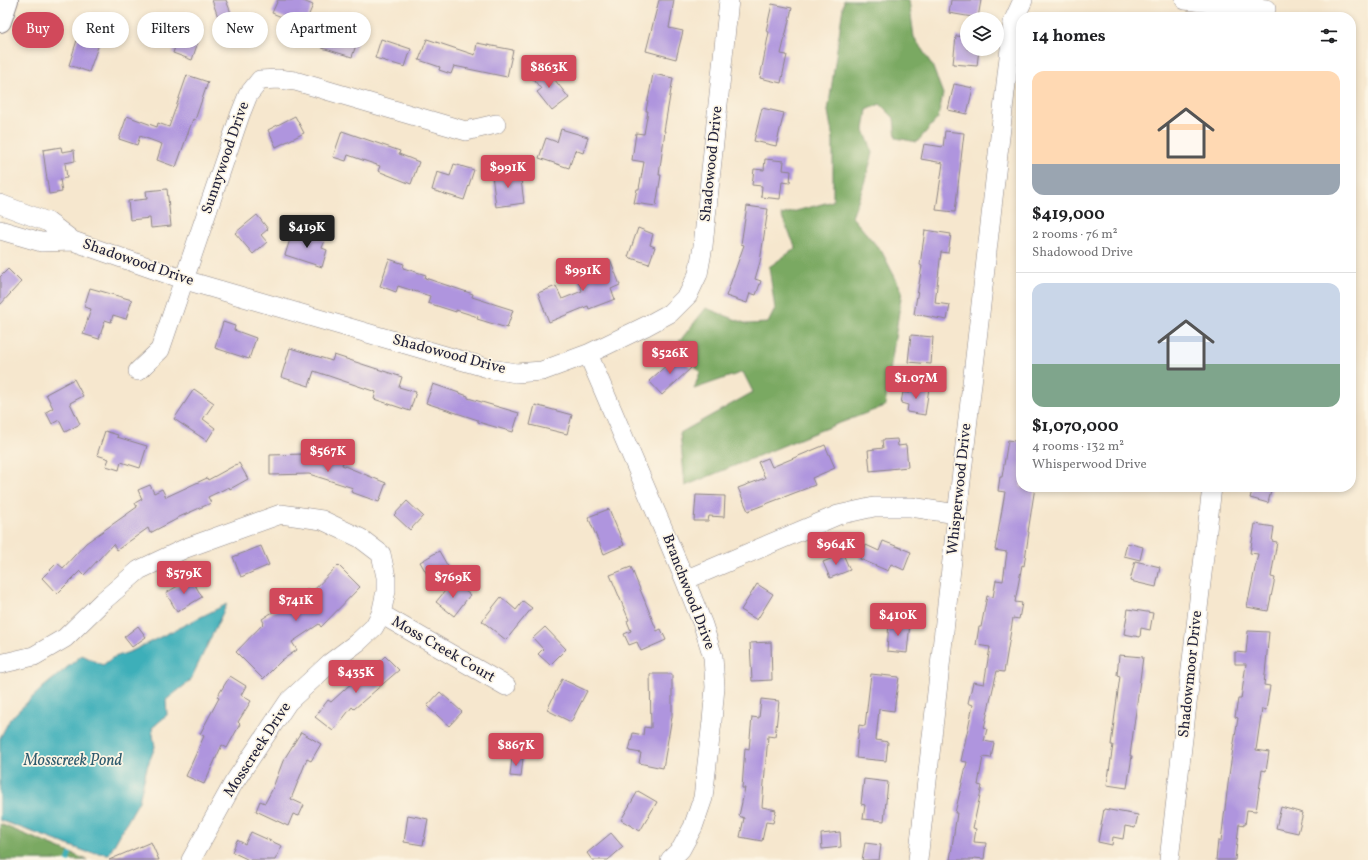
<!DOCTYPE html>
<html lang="en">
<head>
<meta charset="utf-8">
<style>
	body { margin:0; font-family:Vollkorn,serif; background:#f6f6f6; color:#202124; height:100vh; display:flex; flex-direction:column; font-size:15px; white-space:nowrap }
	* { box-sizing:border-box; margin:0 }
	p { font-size:13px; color:#757577 }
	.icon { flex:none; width:22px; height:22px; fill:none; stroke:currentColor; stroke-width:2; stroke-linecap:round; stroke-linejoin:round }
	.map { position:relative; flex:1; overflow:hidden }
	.drawer { position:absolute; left:1016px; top:12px; width:340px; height:480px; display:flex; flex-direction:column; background:#fff; border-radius:16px; box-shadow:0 2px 6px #0003 }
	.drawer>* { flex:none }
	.hud { position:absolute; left:12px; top:12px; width:380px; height:36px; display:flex; gap:8px }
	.buttons { position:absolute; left:960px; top:12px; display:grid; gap:8px }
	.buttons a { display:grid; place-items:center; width:44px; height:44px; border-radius:50%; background:#fff; box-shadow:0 2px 6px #0003; font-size:20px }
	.price { position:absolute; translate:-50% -34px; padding:0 9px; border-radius:4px; background:#d1495b; color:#fff; font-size:13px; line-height:26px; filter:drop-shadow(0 1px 2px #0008) }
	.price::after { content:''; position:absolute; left:50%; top:24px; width:12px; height:9px; margin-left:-6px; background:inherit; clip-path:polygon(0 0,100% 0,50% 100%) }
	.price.selected { background:#222; color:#fff }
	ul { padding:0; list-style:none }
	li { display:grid; align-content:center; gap:8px; height:212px; padding:0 16px }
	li+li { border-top:1px solid #e0e0e0 }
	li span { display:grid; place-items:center; height:124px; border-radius:12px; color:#555 }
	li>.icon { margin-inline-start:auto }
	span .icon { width:72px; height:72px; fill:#fffc; stroke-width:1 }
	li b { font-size:17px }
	h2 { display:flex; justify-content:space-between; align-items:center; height:48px; padding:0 16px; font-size:17px }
	.chip { padding:0 14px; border-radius:18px; background:#fff; box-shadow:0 2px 6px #0003; font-size:14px; line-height:36px }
	.chip.selected { background:#d1495b; color:#fff }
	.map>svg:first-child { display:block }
	.forest { fill:#7aa962; stroke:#4e664e }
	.water { fill:#3eafb9; stroke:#30687a }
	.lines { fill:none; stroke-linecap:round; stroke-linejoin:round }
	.stream { stroke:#3eafb9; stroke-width:4 }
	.building { fill:#af95de }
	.minor-casing { stroke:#8c8484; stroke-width:20 }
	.major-casing { stroke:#8c8484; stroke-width:24 }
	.minor { stroke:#fff; stroke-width:19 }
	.major { stroke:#fff; stroke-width:22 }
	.labels { text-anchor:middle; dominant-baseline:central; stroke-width:3.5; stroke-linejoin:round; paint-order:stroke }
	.street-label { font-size:15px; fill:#22223b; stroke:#fcf5e5 }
	.water-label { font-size:16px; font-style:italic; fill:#2d5a6d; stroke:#fcf5e5 }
</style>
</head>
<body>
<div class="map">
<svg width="1368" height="860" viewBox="0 0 1368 860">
	<rect width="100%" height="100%" fill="#fcf5e5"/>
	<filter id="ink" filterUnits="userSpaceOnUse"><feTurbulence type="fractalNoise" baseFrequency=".025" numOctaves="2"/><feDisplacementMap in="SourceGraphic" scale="8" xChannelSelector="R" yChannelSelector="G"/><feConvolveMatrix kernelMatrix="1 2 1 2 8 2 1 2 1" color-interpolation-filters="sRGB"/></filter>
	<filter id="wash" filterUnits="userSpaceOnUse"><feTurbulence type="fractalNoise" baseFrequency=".012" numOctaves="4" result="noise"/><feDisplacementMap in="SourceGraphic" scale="16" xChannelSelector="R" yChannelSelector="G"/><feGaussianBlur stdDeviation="0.9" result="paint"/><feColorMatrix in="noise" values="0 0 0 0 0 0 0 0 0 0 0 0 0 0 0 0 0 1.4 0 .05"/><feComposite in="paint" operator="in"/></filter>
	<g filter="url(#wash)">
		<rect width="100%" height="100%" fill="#f6e7ce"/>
		<path class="forest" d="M844,0H909L914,37L932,65L943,94L938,118L917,142L896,138L894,118L880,104L867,110L864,130L873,153L863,187L852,217L882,252L902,291L885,406L819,431L685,486L680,433L753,392L743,372L694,389L700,372L678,343L706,308L747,324L768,323L775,309L769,267L796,248L781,215L833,201V139L828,111Z
			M0,824L87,860H0Z"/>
		<path class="water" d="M227,604L190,681L166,700L167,715L152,728L155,747L147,767L139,801L109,854L87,852L0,820V738L10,719L41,689L82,655L103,665L112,658L132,651Z"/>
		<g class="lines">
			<path class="stream" d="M68,860L70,854"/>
		</g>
		<g id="blocks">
			<path class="building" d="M212,0H226L231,13L218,17Z
				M278,0H301L313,5L304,26L272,13Z
				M659,0H674L669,28L683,31L676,59L646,51Z
				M951,0H981L978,18L949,13Z
				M772,4L792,8L781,54L787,55L781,83L760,78L769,32L766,31Z
				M184,20L203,27L192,60L173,53Z
				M328,29L358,39L352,57L322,48Z
				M79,34L100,41L89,72L69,65Z
				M956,36L967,37V49H979L977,66L953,64Z
				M381,39L411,49L405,67L375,58Z
				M427,39L475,55L477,43L513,50L507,77L454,66L451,74L439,70L440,67L419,60Z
				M544,66L569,98L552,111L537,92L541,89L531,76Z
				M653,74L673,78L664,131H665L659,175H661L656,206L634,203L637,189H639L644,162L632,160L636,133L644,134L648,111H646Z
				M187,75L208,82L195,120L193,119L176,167L157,160L162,144L140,136L137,145L119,139L127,116L157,127L158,123L169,127Z
				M954,84L973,88L967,114L948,110Z
				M762,108L784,113L776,146L754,141Z
				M295,116L304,133L276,147L268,130Z
				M561,129L588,137L583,153L575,150L569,168L539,158L546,138L557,142Z
				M342,131L400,151L399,154L419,162L411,184L378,171L380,166L348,155L346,161L333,157Z
				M945,131L964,133L955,212L936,210L943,163L921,159L924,144L943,147Z
				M61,147L62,152L74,150L75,161L65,163L67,178L60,179L62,192L49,194L43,150Z
				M765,159L784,161L783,170L791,171L790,183L782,182L780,199L761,197L762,186L752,185L754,169L764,170Z
				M454,164L474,170L464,200L432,190L437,172L450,176Z
				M520,171L524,203L496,207L492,175Z
				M167,189L171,226L151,228L150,218L130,220L128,201L147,199L146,191Z
				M747,206L768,209L760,262L755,279L761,281L756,295L750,293L747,303L726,296L744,245L741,244Z
				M257,215L268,229L261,235L267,242L253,254L235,233Z
				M638,228L653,234L650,245L655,247L649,264L628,257Z
				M293,230L325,240L322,248L327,250L322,267L285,255Z
				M925,230L951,234L948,253L941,252L935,303L950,305L947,320L914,314L922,266L920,265Z
				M389,259L404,264L403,268L426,275L425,278L473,294L472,297L513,310L507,328L477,319L478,317L456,310V312L428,303L430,296L398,286L396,292L380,286Z
				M610,259L620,285L611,289L615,299L589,309L588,306L549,322L538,293L556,286L562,299L582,291L575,272Z
				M8,269L21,282L0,305V277Z
				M90,288L132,300L126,319L113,315L111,322L105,320L99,339L83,334L91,309L84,307Z
				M223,322L235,326L234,330L256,338L249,359L215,348Z
				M911,335L933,337L931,364L908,362Z
				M290,348L332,361L334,355L402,377L399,387L416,392L410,411L374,399L376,392L314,371L309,386L281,377Z
				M679,354L691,368L662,395L649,381Z
				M74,379L83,396L70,403L80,424L65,432L59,420L52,424L46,412L53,408L46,394Z
				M433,384L468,396V398L519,413L513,432L478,422V420L426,403Z
				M912,385L929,388L925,415L907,412L908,405L901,403L903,392L910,393Z
				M194,389L214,403L203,419L215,428L207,441L174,419Z
				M535,405L572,415L567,434L530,425Z
				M105,431L118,435L117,437L147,446L140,468L121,462L119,470L106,466L109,459L97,455Z
				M897,439L898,446L906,445L908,467L870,471L868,450L883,448L882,440Z
				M1008,440L1021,442V487H1035L1028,532H1029L1024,566L1022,565L1015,602L1022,603L1019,619L1013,618L1004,672L997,671L984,728L987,729L984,741L994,743L991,758L983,757L978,785L982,786L973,828L976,829L974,842L986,843L984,859L974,858L973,860H950L957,813H955L967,762L961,761L973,705L968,703L973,682L984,684L990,647L976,645L979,627H981L987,596L993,597L996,580L1003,581L1007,552L995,550L1005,492L998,491L1000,477H1002Z
				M825,445L835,468L812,478L815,485L748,511L738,488L765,478L758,462L768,458L772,467Z
				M320,452L344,460L342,465L386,483L379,502L351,492L353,488L309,474L270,475V455L305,454L318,459Z
				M239,463L248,479L230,489L229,487L208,497L211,503L177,518V519L150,533L148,528L117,550L113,544L84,575L80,571L57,594L42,578L57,563L63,568L86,543L137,507L135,503L142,499L138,490L150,485L154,493L162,489L166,497L207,478L208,480Z
				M1253,487H1272L1268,503L1250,498Z
				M696,495L725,496L724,517L709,516L708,521H694Z
				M407,501L423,516L410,530L394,515Z
				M609,509L624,545L604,554L588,517Z
				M1255,524L1274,527L1272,541L1277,542L1271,577L1275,578L1268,611L1247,607L1258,554L1250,553Z
				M883,541L911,552L904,570L891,564L888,571L860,559L866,545L879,551Z
				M1127,543L1143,547L1140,560L1124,556Z
				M261,546L269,565L241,577L233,557Z
				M439,551L450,570L431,581L420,562Z
				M843,554L850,570L830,578L823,562Z
				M1135,561L1160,567L1156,587L1130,581Z
				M338,565L360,587L321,627L319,624L292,642L297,650L282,660L263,679L236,652L264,623L262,619L308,589L311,593Z
				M631,567L657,631L661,629L666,640L641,651L637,642L629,645L624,634L631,631L627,621L629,620L610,575Z
				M191,578L202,597L177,612L166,593Z
				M453,581L470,595L454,616L436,602Z
				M757,584L773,594L757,620L741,610Z
				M501,597L516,610L523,601L532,608L506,640L482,621Z
				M1128,609L1153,613L1150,630L1141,628L1140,637L1124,634Z
				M889,621L910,623L907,653L887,651Z
				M138,626L146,637L132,647L124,637Z
				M545,627L566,649L550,665L538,654L543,649L533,638Z
				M1248,631L1269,632L1264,685L1270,686L1266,710L1262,709L1256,750L1269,752L1266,771L1262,770L1256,811L1247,810L1245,825L1239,824L1235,860H1216L1218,841H1221L1230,768L1238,718L1235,717L1238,699H1241L1246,664H1235V652L1246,653Z
				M771,642L772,680L752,681L750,643Z
				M1119,655L1143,657L1130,756H1132L1127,788L1107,785L1113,745H1111L1120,676L1117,675Z
				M385,656L399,670L354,709L352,707L333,731L315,717L328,700L331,702L356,679L358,682Z
				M650,674H672V717L663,768L639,763L641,753L629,751L633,733L643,735L644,727L651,728Z
				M871,674L899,677L894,711L879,709L876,740L888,742L886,761L856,758L859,725L865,726Z
				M230,676L246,686L241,695L251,701L238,722L240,724L227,748L222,745L204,784L186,776L204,736L200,734L219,698L217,697Z
				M562,679L587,691L571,722L547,710Z
				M440,692L462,712L449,726L427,706Z
				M761,699L779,701L775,737L768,736L762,807L776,810L773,823L766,822L762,841L740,837L744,818L739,816L745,788H742L745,748L749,749L752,717L759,718Z
				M301,732L321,744L311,761L307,759L291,799L304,805L299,816L293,814L288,826L256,811L260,801L265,803L272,790L283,761Z
				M512,757L523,758L521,777L510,776Z
				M864,779L888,782L884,821L863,819L865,805L861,804Z
				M638,791L657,802L640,831L621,820Z
				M1281,807L1303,813L1298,833L1276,828Z
				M1104,809L1138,815L1135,828L1125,826L1123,839L1113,837L1112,845L1098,842Z
				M408,815L428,819L423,845L404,842Z
				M251,832L282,846L275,860H249L232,852L237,840L245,844Z
				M840,832L841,847L822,849L821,834Z
				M611,833L623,847L608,860H592L587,853Z
				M151,842L159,860H109Z
				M865,843L881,845L879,860H862Z"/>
		</g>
	</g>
	<g filter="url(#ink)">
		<use href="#blocks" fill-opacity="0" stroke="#8c8484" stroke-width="1"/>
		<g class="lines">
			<g class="minor-casing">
				<path id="minor" d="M1185,0L1266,9
					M0,204L48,222L73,241L185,280L491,369L516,373L542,371L588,354L646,326L670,313L688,295L698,274L703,246L729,0
					M0,230L41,242L73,241
					M588,354L685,580L703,625L713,657L715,687L712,721L703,798L693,827L681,849L670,860
					M138,371L160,350L240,115L248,95L260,80L278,79L295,81L466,131L496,124
					M685,580L838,515L874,507H911L957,514
					M381,614L506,686
					M0,664L34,656L65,638L103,601L139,570L186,548L281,514L322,520L360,538L381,554L386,577V591L381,614L374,627L358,642L330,663L288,702L233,784L191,860
					M918,860L1013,22L1023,0
					M1169,860L1212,487"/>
			</g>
			<g class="major-casing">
				<path id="major" d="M0,21L7,0"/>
			</g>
			<use href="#minor" class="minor"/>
			<use href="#major" class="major"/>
		</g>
	</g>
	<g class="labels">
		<g class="street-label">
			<text transform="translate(226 158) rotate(-71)">Sunnywood Drive</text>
			<text transform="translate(712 164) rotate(-84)">Shadowood Drive</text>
			<text transform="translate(138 263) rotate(19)">Shadowood Drive</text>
			<text transform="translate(449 355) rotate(15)">Shadowood Drive</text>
			<text transform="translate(960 489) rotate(-84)">Whisperwood Drive</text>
			<text transform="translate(688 592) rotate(69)">Branchwood Drive</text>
			<text transform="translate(443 650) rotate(30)">Moss Creek Court</text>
			<text transform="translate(1191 674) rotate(-84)">Shadowmoor Drive</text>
			<text transform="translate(258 750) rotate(-57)">Mosscreek Drive</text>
		</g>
		<g class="water-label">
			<text x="73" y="761">Mosscreek Pond</text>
		</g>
	</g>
</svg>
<div class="buttons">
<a><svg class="icon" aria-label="layers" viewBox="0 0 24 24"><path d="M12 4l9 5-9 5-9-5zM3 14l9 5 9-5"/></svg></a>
</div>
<b class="price" style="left:549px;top:89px">$863K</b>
<b class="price" style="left:508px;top:189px">$991K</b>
<b class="price selected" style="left:307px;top:249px">$419K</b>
<b class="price" style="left:583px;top:292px">$991K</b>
<b class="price" style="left:670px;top:375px">$526K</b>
<b class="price" style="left:916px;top:400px">$1.07M</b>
<b class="price" style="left:328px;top:473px">$567K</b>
<b class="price" style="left:836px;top:566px">$964K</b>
<b class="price" style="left:184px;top:595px">$579K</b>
<b class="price" style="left:453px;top:599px">$769K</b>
<b class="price" style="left:296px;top:622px">$741K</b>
<b class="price" style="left:898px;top:637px">$410K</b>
<b class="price" style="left:356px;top:694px">$435K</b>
<b class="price" style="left:516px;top:767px">$867K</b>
<div class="hud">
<a class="chip selected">Buy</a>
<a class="chip">Rent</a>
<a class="chip">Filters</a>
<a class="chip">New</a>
<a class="chip">Apartment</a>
</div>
<section class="drawer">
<h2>14 homes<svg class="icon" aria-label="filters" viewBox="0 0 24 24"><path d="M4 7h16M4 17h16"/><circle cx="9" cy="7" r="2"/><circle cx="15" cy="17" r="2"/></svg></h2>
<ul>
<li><span style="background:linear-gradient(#ffd9b3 75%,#9aa5b1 0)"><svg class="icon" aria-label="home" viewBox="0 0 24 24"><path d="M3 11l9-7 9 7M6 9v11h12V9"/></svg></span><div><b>$419,000</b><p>2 rooms · 76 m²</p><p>Shadowood Drive</p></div></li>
<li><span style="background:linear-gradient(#c9d6e8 65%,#7fa58c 0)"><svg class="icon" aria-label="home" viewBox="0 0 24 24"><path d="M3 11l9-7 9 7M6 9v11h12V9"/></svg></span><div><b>$1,070,000</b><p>4 rooms · 132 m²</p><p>Whisperwood Drive</p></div></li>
</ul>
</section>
</div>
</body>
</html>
